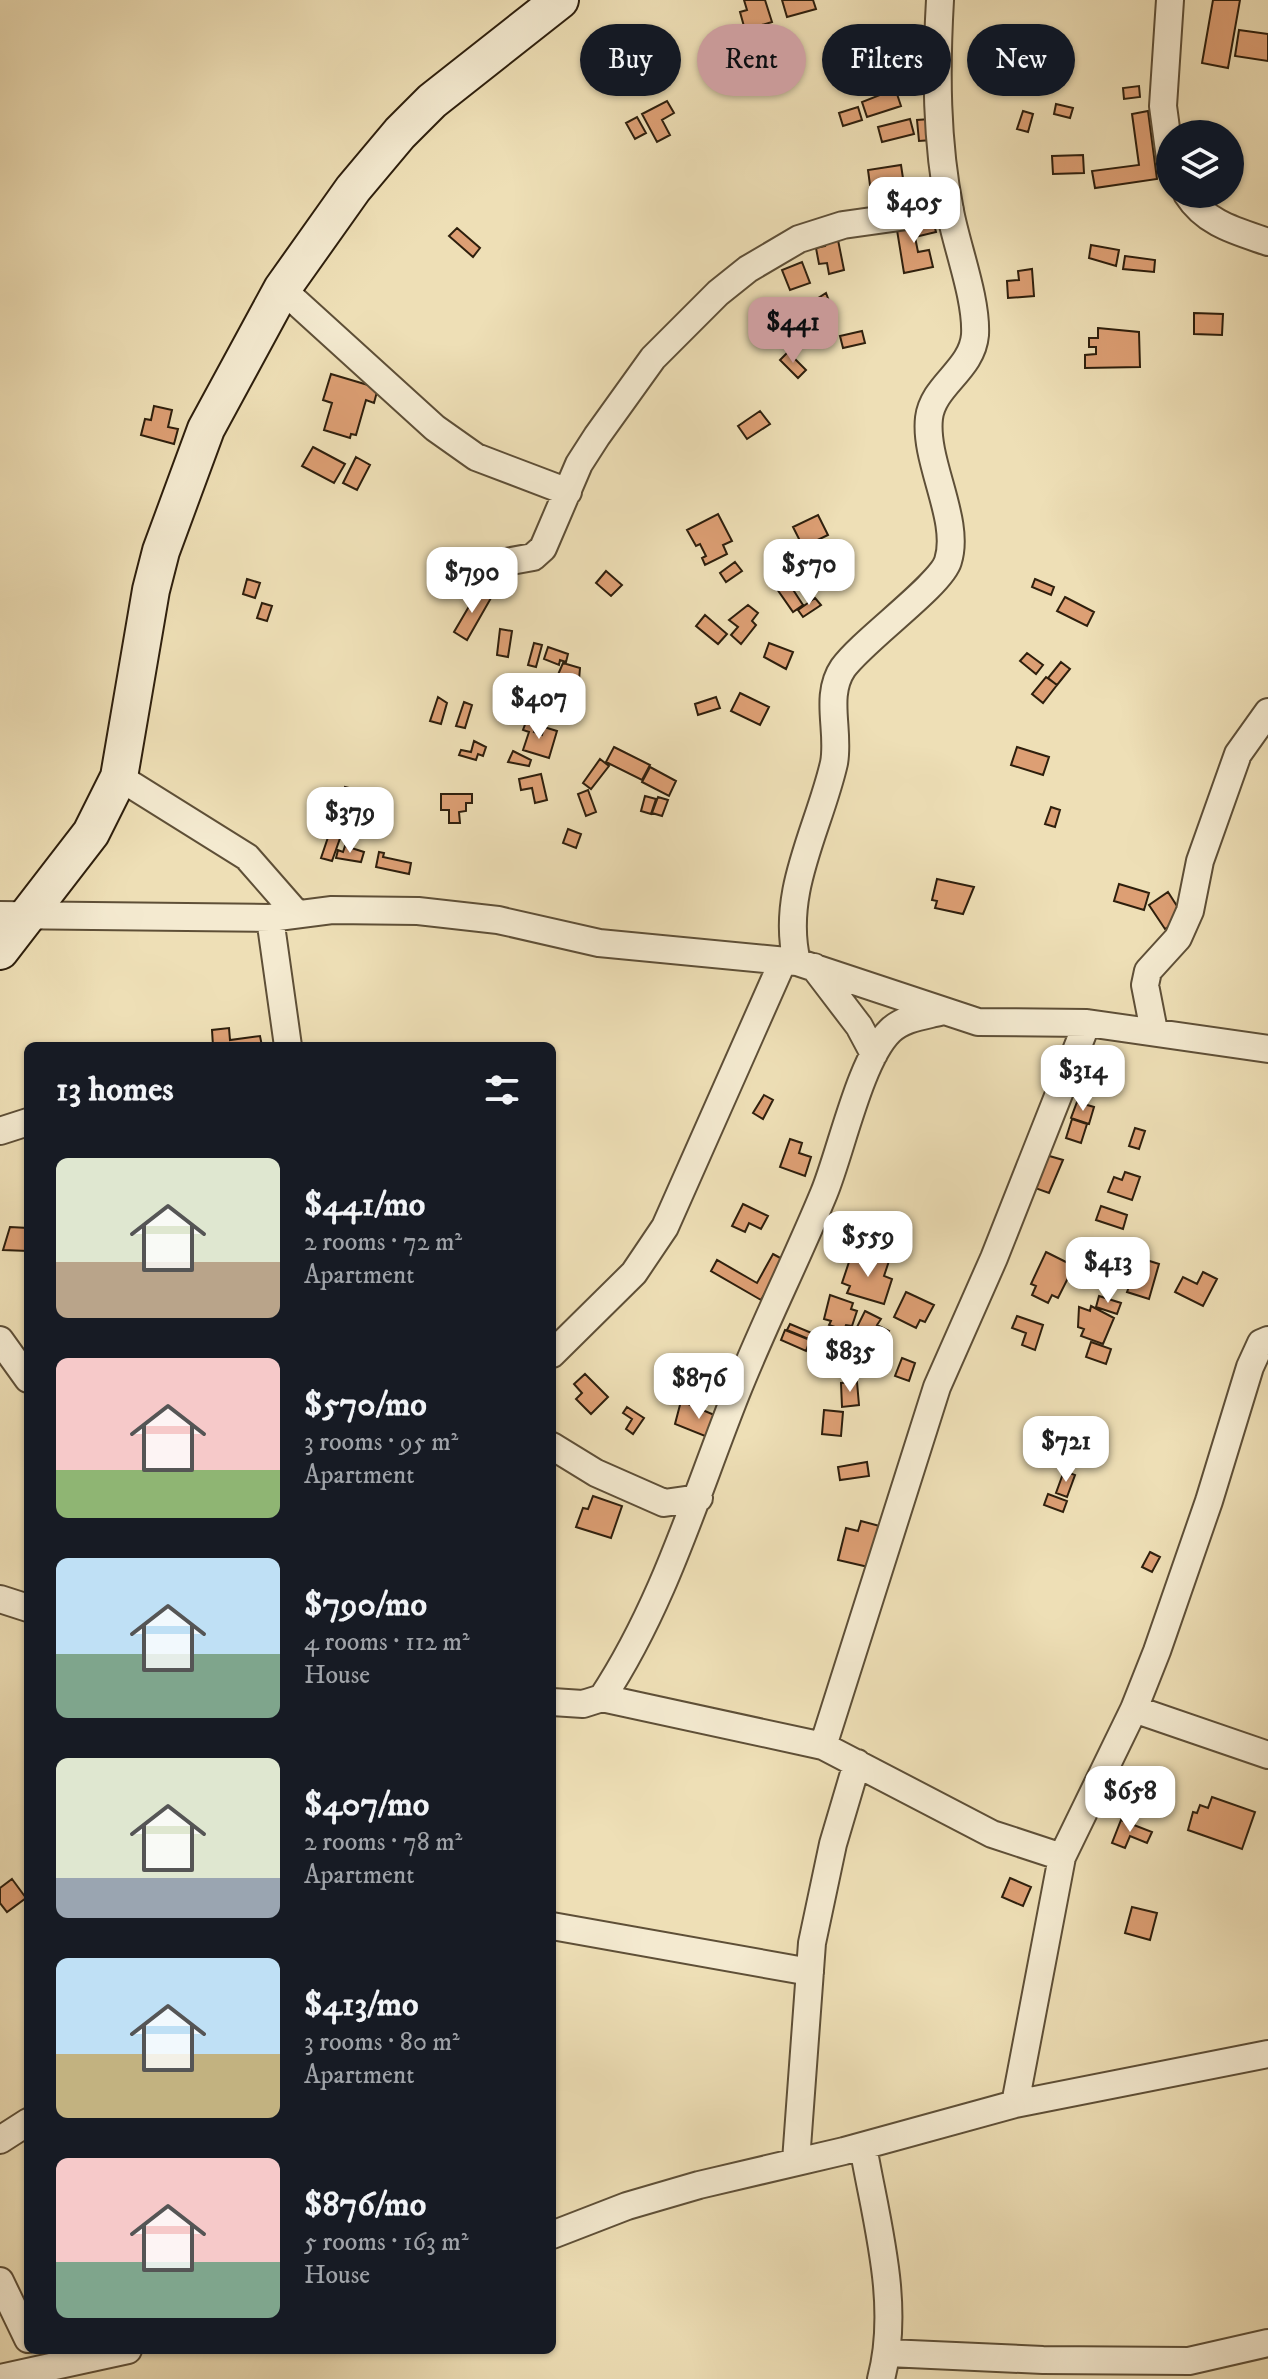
<!DOCTYPE html>
<html lang="en">
<head>
<meta charset="utf-8">
<style>
	body { margin:0; font-family:"IM FELL DW Pica",serif; background:#20242c; color:#f1f3f6; height:100vh; display:flex; flex-direction:column; font-size:30px; white-space:nowrap }
	* { box-sizing:border-box; margin:0 }
	p { font-size:26px; color:#9ea1a6 }
	.icon { flex:none; width:44px; height:44px; fill:none; stroke:currentColor; stroke-width:2; stroke-linecap:round; stroke-linejoin:round }
	.map { position:relative; flex:1; overflow:hidden }
	.side { position:absolute; left:24px; top:1042px; width:532px; height:1312px; display:flex; flex-direction:column; background:#171b24; border-radius:12px; box-shadow:0 2px 6px #0004 }
	.side>* { flex:none }
	.top-card { position:absolute; left:580px; top:24px; width:568px; height:72px; display:flex; gap:16px }
	.tools { position:absolute; left:1156px; top:120px; display:grid; gap:16px }
	.tools a { display:grid; place-items:center; width:88px; height:88px; border-radius:50%; background:#171b24; box-shadow:0 2px 6px #0004; font-size:40px }
	.price { position:absolute; translate:-50% -68px; padding:0 18px; border-radius:16px; background:#fff; color:#222; font-size:26px; line-height:52px; filter:drop-shadow(0 2px 4px #0008) }
	.price::after { content:''; position:absolute; left:50%; top:48px; width:24px; height:18px; margin-left:-12px; background:inherit; clip-path:polygon(0 0,100% 0,50% 100%) }
	.price.selected { background:#c59692; color:#111 }
	ul { padding:0; list-style:none }
	li { display:flex; align-items:center; gap:24px; height:200px; padding:0 32px }
	li span { display:grid; place-items:center; flex:none; width:224px; height:160px; border-radius:12px; color:#555 }
	li>.icon { margin-inline-start:auto }
	span .icon { width:96px; height:96px; fill:#fffc; stroke-width:1 }
	li b { font-size:34px }
	h2 { display:flex; justify-content:space-between; align-items:center; height:96px; padding:0 32px; font-size:34px }
	.pill { padding:0 28px; border-radius:36px; background:#171b24; box-shadow:0 2px 6px #0004; font-size:28px; line-height:72px }
	.pill.selected { background:#c59692; color:#111 }
	.map>svg:first-child { display:block }
	.building { fill:#dd9f74; stroke:#2e1f0d; stroke-width:2 }
	.lines { fill:none; stroke-linecap:round; stroke-linejoin:round }
	.street-casing { stroke:#5e4f37; stroke-width:30 }
	.secondary-casing { stroke:#2e1f0d; stroke-width:40 }
	.street { stroke:#f4ead0; stroke-width:26 }
	.secondary { stroke:#f4ead0; stroke-width:36 }
</style>
</head>
<body>
<div class="map">
<svg width="1268" height="2379" viewBox="0 0 1268 2379">
	<rect width="100%" height="100%" fill="#eedfb6"/>
	<filter id="stains"><feTurbulence type="fractalNoise" baseFrequency=".0025" numOctaves="4"/><feColorMatrix values="0 0 0 0 .2 0 0 0 0 .09 0 0 0 0 .02 0 0 0 .5 -.17"/></filter>
	<radialGradient id="worn" r=".72"><stop offset=".6" stop-color="#630" stop-opacity="0"/><stop offset="1" stop-color="#630" stop-opacity=".3"/></radialGradient>
	<path class="building" d="M744,0H765L772,22L745,30L740,12L747,10Z
		M782,0H813L816,9L787,17Z
		M1213,0H1240L1228,68L1202,63Z
		M1239,30L1268,34V61L1235,56Z
		M743,70H755L754,83H741Z
		M892,79L901,106L867,117L862,102L880,95L876,84Z
		M1139,86L1140,97L1124,99L1123,88Z
		M667,101L674,113L662,120L670,135L657,142L642,114Z
		M1056,104L1073,108L1070,118L1054,114Z
		M858,107L862,120L843,126L839,113Z
		M1023,111L1033,114L1028,132L1017,129Z
		M1148,111L1157,179L1095,188L1092,171L1139,165L1132,114Z
		M637,117L646,133L635,139L626,123Z
		M910,119L914,134L882,142L878,127Z
		M930,119L932,140L919,141L917,120Z
		M1083,155L1084,173L1053,174L1052,156Z
		M901,165L904,185L912,183L915,204L879,209L875,185H870L868,170Z
		M933,220L936,232L915,237L918,252L929,250L933,267L904,273L896,224Z
		M457,228L480,248L473,257L449,236Z
		M837,235L844,270L829,274L827,263L819,264L816,248L825,246L823,238Z
		M1091,245L1119,250L1116,266L1089,258Z
		M1125,256L1155,260L1154,272L1123,269Z
		M802,262L810,283L790,290L782,270Z
		M1032,269L1034,296L1008,298L1007,281L1019,280L1018,271Z
		M826,293L832,309L811,318L806,306Z
		M1194,313L1223,314L1222,335L1194,334Z
		M1098,328L1139,332L1140,367L1085,368V355L1096,354V347H1089V338H1098Z
		M862,331L865,343L843,348L840,336Z
		M788,352L806,370L798,378L780,360Z
		M331,374L378,388L374,403L366,400L356,435L351,434L350,438L324,430L332,403L323,400Z
		M154,406L172,410L168,427L178,429L174,444L141,435L145,419L151,420Z
		M760,411L770,424L747,439L738,426Z
		M313,447L345,464L334,483L302,466Z
		M356,457L370,465L357,490L343,483Z
		M718,514L732,541L723,545L727,554L705,565L702,558L706,556L700,544L696,546L687,530Z
		M818,515L828,535L803,547L793,527Z
		M735,562L742,571L726,582L720,573Z
		M606,571L622,585L611,596L596,583Z
		M247,579L260,583L255,598L243,594Z
		M1035,579L1054,587L1051,595L1032,587Z
		M788,582L803,605L793,612L777,589Z
		M478,591L491,598L467,640L454,632Z
		M1065,597L1094,612L1087,626L1057,611Z
		M815,598L821,605L803,617L798,610Z
		M262,603L272,606L267,621L257,618Z
		M748,605L758,613L752,621L756,625L741,644L731,635L738,627L729,620Z
		M705,615L727,634L718,644L696,626Z
		M500,629L512,631L508,657L497,655Z
		M534,643L542,645L536,667L528,665Z
		M769,643L793,652L786,669L764,657Z
		M548,647L568,654L566,662L560,660L559,665L544,659Z
		M1027,653L1043,665L1036,674L1020,661Z
		M1061,662L1070,669L1057,685L1048,678Z
		M563,663L580,668L579,680L557,677Z
		M530,676L580,688L576,700L545,693L544,696L532,692L530,696L522,694Z
		M1046,677L1057,685L1043,703L1032,694Z
		M740,693L769,707L760,725L731,711Z
		M438,697L447,703L441,724L430,721Z
		M716,697L720,708L698,715L695,704Z
		M464,702L472,705L465,728L456,726Z
		M526,722L537,726L534,732L542,735L544,727L557,731L549,758L523,750L529,732L523,730Z
		M474,741L486,747L483,756L478,754L476,760L459,755L461,750L471,752Z
		M614,747L650,765L642,780L606,762Z
		M1017,747L1049,757L1043,775L1011,765Z
		M513,751L531,760L529,766L508,762Z
		M600,759L609,766L591,789L583,783Z
		M650,767L676,781L669,796L642,782Z
		M541,774L547,800L535,803L532,788L521,790L519,779Z
		M345,787L357,790L332,861L321,858Z
		M588,790L596,812L586,816L578,794Z
		M441,794H472V803H466V811L459,812L460,823H449V810H441Z
		M645,796L656,799L651,814L641,811Z
		M658,797L668,800L662,816L652,813Z
		M1051,807L1060,810L1055,827L1045,824Z
		M568,829L581,834L576,848L563,843Z
		M345,846L364,852L361,862L336,858L338,850L343,852Z
		M379,852L384,853L383,857L411,863L409,874L376,867Z
		M937,879L974,887L963,914L935,908L937,901L932,900Z
		M1119,884L1149,893L1144,910L1114,901Z
		M1168,892L1184,917L1165,929L1149,905Z
		M229,1028L230,1040L260,1036L262,1046H213L212,1030Z
		M764,1095L773,1100L763,1119L753,1113Z
		M1077,1102L1094,1107L1089,1124L1071,1118Z
		M1072,1119L1087,1124L1081,1143L1066,1138Z
		M1135,1128L1145,1131L1139,1149L1129,1146Z
		M790,1139L802,1143L799,1153L811,1157L805,1176L780,1167Z
		M1046,1155L1063,1160L1049,1193L1035,1188Z
		M1125,1172L1140,1177L1132,1200L1108,1192L1114,1177L1122,1180Z
		M743,1204L768,1216L761,1229L749,1223L745,1232L732,1226Z
		M1101,1206L1127,1215L1123,1229L1096,1220Z
		M10,1227L28,1228V1251L3,1250Z
		M1046,1252L1074,1266L1058,1298L1052,1295L1048,1303L1032,1295L1036,1286L1031,1284Z
		M865,1253L889,1261L884,1276L892,1279L884,1304L847,1293L850,1286L842,1283L850,1259L862,1262Z
		M773,1254L784,1260L761,1300L711,1271L717,1260L757,1283Z
		M1140,1258L1159,1264L1149,1299L1127,1292Z
		M1203,1272L1217,1279L1203,1306L1175,1292L1183,1277L1197,1284Z
		M906,1292L934,1305L925,1322L920,1320L916,1328L894,1317Z
		M830,1295L853,1303L851,1309L857,1311L852,1326L846,1325L844,1330L829,1325L831,1321L824,1319Z
		M1099,1296L1121,1303L1117,1314L1096,1307Z
		M1091,1306L1114,1318L1103,1344L1081,1336L1084,1329L1078,1327L1079,1307L1090,1311Z
		M865,1311L881,1319L877,1325L889,1331L880,1349L871,1344L867,1357L847,1347Z
		M1017,1316L1043,1325L1035,1350L1022,1345L1026,1333L1012,1328Z
		M790,1324L814,1334L811,1340L787,1330Z
		M785,1330L810,1340L806,1351L781,1340Z
		M1091,1342L1111,1349L1106,1364L1086,1357Z
		M902,1358L915,1363L909,1381L895,1376Z
		M585,1374L608,1397L591,1414L576,1399L582,1393L574,1384Z
		M857,1382L859,1405L842,1407L841,1383Z
		M681,1401L724,1419L715,1440L675,1424Z
		M627,1407L644,1418L633,1434L626,1429L632,1419L623,1413Z
		M824,1410L843,1412L841,1436L822,1434Z
		M867,1462L869,1476L840,1480L838,1467Z
		M1064,1471L1075,1475L1067,1497L1056,1493Z
		M1048,1494L1067,1501L1063,1512L1044,1505Z
		M593,1496L622,1506L611,1538L576,1527L583,1508L588,1509Z
		M861,1521L887,1528L877,1569L838,1560L846,1528L858,1531Z
		M1150,1552L1160,1557L1152,1572L1142,1567Z
		M1212,1797L1255,1812L1242,1849L1188,1830L1193,1812L1197,1813L1200,1805L1208,1808Z
		M1121,1820L1152,1832L1147,1843L1130,1836L1125,1848L1112,1843Z
		M1010,1878L1031,1887L1023,1906L1002,1897Z
		M12,1879L26,1898L7,1912L0,1903V1888Z
		M1132,1907L1157,1913L1150,1940L1125,1933Z"/>
	<g class="lines">
		<g class="street-casing">
			<path id="street" d="M1170,0L1163,106L1170,158
				M1187,194C1206,224 1236,231 1268,242
				M282,289L435,428L476,457L568,492
				M495,564L533,557L543,548L579,464L597,436L653,358L718,293L748,269L799,239L843,225L950,210
				M119,777L247,857L296,913
				M0,915L270,918L332,910L418,911L498,920L599,943L797,962L978,1022L1087,1023L1268,1049
				M270,918L288,1046
				M797,962C780,892 819,829 834,763C840,731 824,696 843,668C863,640 941,585 948,561C961,520 924,462 929,418C933,385 972,370 975,335C977,299 957,248 950,211C936,141 936,70 940,0
				M814,967L859,1026L874,1054
				M1154,1031L1145,985L1148,971L1178,938L1190,911L1200,861L1238,754L1268,712
				M0,1131L28,1122
				M0,1340L28,1379
				M552,1354L634,1273L665,1227L783,961
				M552,1446L596,1473L664,1503L699,1498
				M0,1599L28,1608
				M602,1698L823,1746L992,1834L1062,1857
				M552,1702L583,1704L602,1698C664,1604 695,1497 736,1394C763,1326 796,1261 824,1193C841,1152 860,1060 890,1031C903,1018 924,1016 940,1012
				M1134,1709L1268,1755
				M823,1746L937,1387L994,1258L1087,1023
				M552,1926L810,1972
				M1015,2104L1062,1857L1134,1709L1157,1651L1209,1501L1250,1367L1261,1343L1268,1340
				M0,2140L28,2122
				M863,2146C876,2221 901,2304 881,2379
				M796,2161L812,1943L833,1844L857,1763
				M552,2235L627,2206L699,2185L844,2151L1015,2104L1268,2054
				M0,2281L28,2339
				M888,2353L1043,2360L1189,2361L1268,2343
				M0,2378L128,2350"/>
		</g>
		<g class="secondary-casing">
			<path id="secondary" d="M0,951L91,833L119,777L151,590L161,551L206,429L282,289L353,189L400,133L432,101L560,0"/>
		</g>
		<use href="#street" class="street"/>
		<use href="#secondary" class="secondary"/>
	</g>
	<rect width="100%" height="100%" filter="url(#stains)"/>
	<rect width="100%" height="100%" fill="url(#worn)"/>
</svg>
<div class="tools">
<a><svg class="icon" aria-label="layers" viewBox="0 0 24 24"><path d="M12 4l9 5-9 5-9-5zM3 14l9 5 9-5"/></svg></a>
</div>
<b class="price" style="left:914px;top:245px">$405</b>
<b class="price selected" style="left:793px;top:365px">$441</b>
<b class="price" style="left:809px;top:607px">$570</b>
<b class="price" style="left:472px;top:615px">$790</b>
<b class="price" style="left:539px;top:741px">$407</b>
<b class="price" style="left:350px;top:855px">$379</b>
<b class="price" style="left:1083px;top:1113px">$314</b>
<b class="price" style="left:868px;top:1279px">$559</b>
<b class="price" style="left:1108px;top:1305px">$413</b>
<b class="price" style="left:850px;top:1394px">$835</b>
<b class="price" style="left:699px;top:1421px">$876</b>
<b class="price" style="left:1066px;top:1484px">$721</b>
<b class="price" style="left:1130px;top:1834px">$658</b>
<div class="top-card">
<a class="pill">Buy</a>
<a class="pill selected">Rent</a>
<a class="pill">Filters</a>
<a class="pill">New</a>
</div>
<section class="side">
<h2>13 homes<svg class="icon" aria-label="filters" viewBox="0 0 24 24"><path d="M4 7h16M4 17h16"/><circle cx="9" cy="7" r="2"/><circle cx="15" cy="17" r="2"/></svg></h2>
<ul>
<li><span style="background:linear-gradient(#dfe7d0 65%,#b9a48a 0)"><svg class="icon" aria-label="home" viewBox="0 0 24 24"><path d="M3 11l9-7 9 7M6 9v11h12V9"/></svg></span><div><b>$441/mo</b><p>2 rooms · 72 m²</p><p>Apartment</p></div></li>
<li><span style="background:linear-gradient(#f6c9c9 70%,#8fb573 0)"><svg class="icon" aria-label="home" viewBox="0 0 24 24"><path d="M3 11l9-7 9 7M6 9v11h12V9"/></svg></span><div><b>$570/mo</b><p>3 rooms · 95 m²</p><p>Apartment</p></div></li>
<li><span style="background:linear-gradient(#bfe0f5 60%,#7fa58c 0)"><svg class="icon" aria-label="home" viewBox="0 0 24 24"><path d="M3 11l9-7 9 7M6 9v11h12V9"/></svg></span><div><b>$790/mo</b><p>4 rooms · 112 m²</p><p>House</p></div></li>
<li><span style="background:linear-gradient(#dfe7d0 75%,#9aa5b1 0)"><svg class="icon" aria-label="home" viewBox="0 0 24 24"><path d="M3 11l9-7 9 7M6 9v11h12V9"/></svg></span><div><b>$407/mo</b><p>2 rooms · 78 m²</p><p>Apartment</p></div></li>
<li><span style="background:linear-gradient(#bfe0f5 60%,#c2b280 0)"><svg class="icon" aria-label="home" viewBox="0 0 24 24"><path d="M3 11l9-7 9 7M6 9v11h12V9"/></svg></span><div><b>$413/mo</b><p>3 rooms · 80 m²</p><p>Apartment</p></div></li>
<li><span style="background:linear-gradient(#f6c9c9 65%,#7fa58c 0)"><svg class="icon" aria-label="home" viewBox="0 0 24 24"><path d="M3 11l9-7 9 7M6 9v11h12V9"/></svg></span><div><b>$876/mo</b><p>5 rooms · 163 m²</p><p>House</p></div></li>
</ul>
</section>
</div>
</body>
</html>
